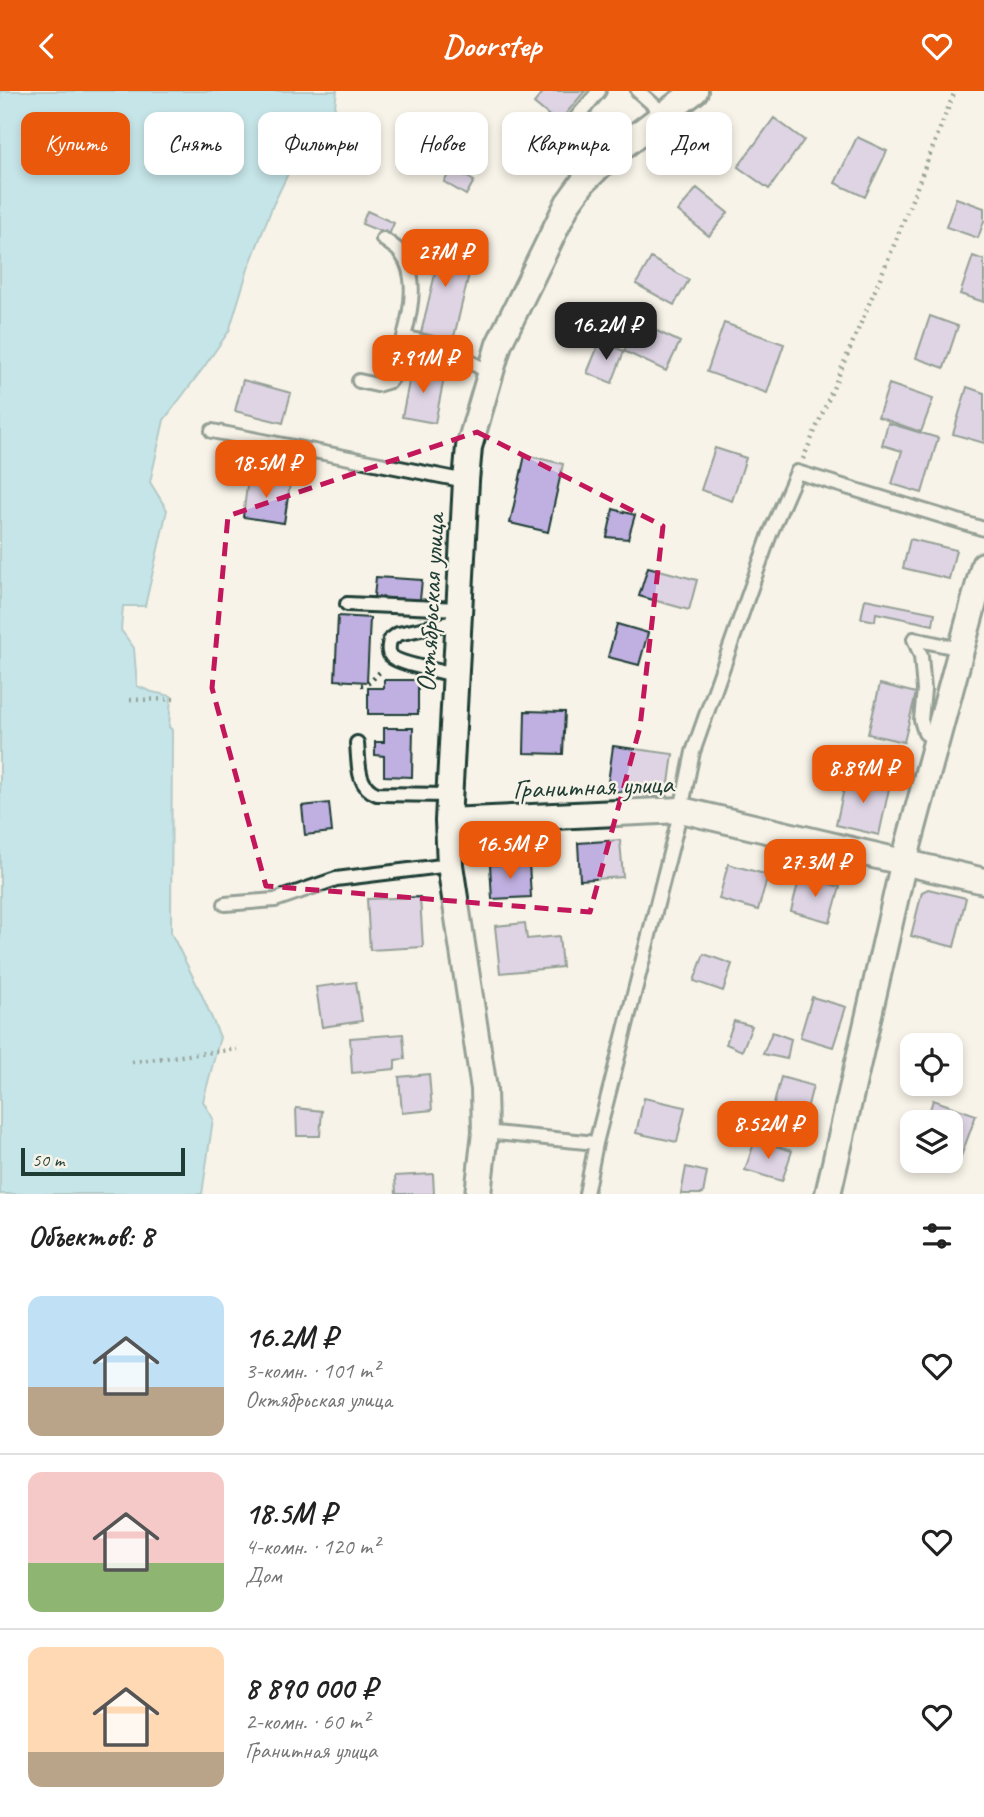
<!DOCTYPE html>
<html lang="ru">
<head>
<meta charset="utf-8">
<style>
	body { margin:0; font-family:Caveat,sans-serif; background:#f6f6f6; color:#222; height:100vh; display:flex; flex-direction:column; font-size:26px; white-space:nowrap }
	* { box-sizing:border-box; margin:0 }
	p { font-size:23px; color:#767676 }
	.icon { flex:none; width:38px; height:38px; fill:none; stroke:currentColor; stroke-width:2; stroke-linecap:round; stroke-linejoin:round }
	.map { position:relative; height:1103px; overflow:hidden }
	.sheet { display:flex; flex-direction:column; background:#fff; flex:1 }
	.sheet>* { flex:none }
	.top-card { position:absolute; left:21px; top:21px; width:943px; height:63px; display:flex; gap:14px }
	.fabs { position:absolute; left:900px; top:942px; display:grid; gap:14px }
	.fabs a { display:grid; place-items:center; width:63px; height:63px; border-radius:14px; background:#fff; box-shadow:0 4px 10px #0003; font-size:35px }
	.scale { position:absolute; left:21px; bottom:18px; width:164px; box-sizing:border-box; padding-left:7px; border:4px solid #1f3d34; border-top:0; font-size:19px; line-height:24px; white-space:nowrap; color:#1f3d34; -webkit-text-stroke:5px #f7f3e8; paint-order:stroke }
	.price { position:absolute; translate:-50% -60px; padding:0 16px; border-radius:14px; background:#ea580c; color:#fff; font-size:23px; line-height:46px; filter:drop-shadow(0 2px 4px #0008) }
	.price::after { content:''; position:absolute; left:50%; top:42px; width:21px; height:16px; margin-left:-10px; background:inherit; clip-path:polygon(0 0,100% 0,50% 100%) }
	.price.on { background:#222; color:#fff }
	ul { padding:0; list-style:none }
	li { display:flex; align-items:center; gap:21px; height:175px; padding:0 28px }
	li+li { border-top:2px solid #e0e0e0 }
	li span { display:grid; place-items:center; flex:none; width:196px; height:140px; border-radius:14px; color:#555 }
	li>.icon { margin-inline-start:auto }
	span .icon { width:84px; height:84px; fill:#fffc; stroke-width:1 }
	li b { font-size:30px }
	h2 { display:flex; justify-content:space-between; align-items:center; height:84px; padding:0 28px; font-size:30px }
	.tag { padding:0 24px; border-radius:14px; background:#fff; box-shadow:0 4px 10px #0003; font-size:24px; line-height:63px }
	.tag.on { background:#ea580c; color:#fff }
	header { display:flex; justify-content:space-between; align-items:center; height:91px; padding:0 28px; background:#ea580c; color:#fff; font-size:32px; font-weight:700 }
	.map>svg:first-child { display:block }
	.water { fill:#89d5e9; stroke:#5f98a1; stroke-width:2 }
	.building { fill:#bfb0e1; stroke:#1f3d34; stroke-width:2 }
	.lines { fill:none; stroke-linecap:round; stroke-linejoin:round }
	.service-casing { stroke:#1f3d34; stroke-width:18 }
	.minor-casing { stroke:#1f3d34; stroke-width:30 }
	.path { stroke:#1f3d34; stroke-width:4.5; stroke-dasharray:2 5; stroke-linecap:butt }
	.service { stroke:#f7f3e8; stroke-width:12 }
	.minor { stroke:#f7f3e8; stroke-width:24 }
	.marked { fill:none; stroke:#c2185b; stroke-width:5; stroke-dasharray:14 9; stroke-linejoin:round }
	.labels { text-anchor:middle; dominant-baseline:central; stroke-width:5; stroke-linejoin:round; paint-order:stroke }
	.street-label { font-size:28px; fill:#1f3d34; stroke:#f7f3e8 }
</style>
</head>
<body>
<header><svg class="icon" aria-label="back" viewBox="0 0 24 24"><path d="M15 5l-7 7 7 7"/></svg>Doorstep<svg class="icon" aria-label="heart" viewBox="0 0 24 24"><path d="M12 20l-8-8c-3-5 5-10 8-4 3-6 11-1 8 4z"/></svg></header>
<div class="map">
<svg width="984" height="1103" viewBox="0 0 984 1103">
	<rect width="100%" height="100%" fill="#f7f3e8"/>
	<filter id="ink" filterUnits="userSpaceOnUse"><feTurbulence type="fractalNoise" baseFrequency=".0143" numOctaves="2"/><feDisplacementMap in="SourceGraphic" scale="14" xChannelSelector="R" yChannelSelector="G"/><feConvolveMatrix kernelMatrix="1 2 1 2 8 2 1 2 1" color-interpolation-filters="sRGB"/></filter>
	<g filter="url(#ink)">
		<path class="water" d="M0,0H337L333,29L304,49L273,114L248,178L229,240L204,276L164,329L150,391L167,419L145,515H123L121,539L134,557L137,595L152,601L171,605L169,636L172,639L171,842L201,902L220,946L203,1010L213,1028L202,1103H0Z"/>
		<path class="building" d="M544,0H585L558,32L534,12Z
			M774,27L804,49L769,98L738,76Z
			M857,46L887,60L865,106L835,92Z
			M452,77L474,90L466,104L444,91Z
			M697,97L728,122L709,145L678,120Z
			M956,107L984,117V130L978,147L946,136Z
			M367,120L394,132L389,144L362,133Z
			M430,149L473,166L453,250L421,242L435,183L419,176Z
			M973,165L984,169V211L960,203Z
			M651,167L689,189L674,214L636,193Z
			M930,225L958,235L944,277L916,267Z
			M638,231L680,251L666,280L624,260Z
			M724,232L784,253L767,302L707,281Z
			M383,249L392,251L389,268L380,267Z
			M600,250L624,260L612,292L587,282Z
			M412,276L445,282L435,332L402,326Z
			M243,289L291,302L283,332L235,320Z
			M889,293L933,308L921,341L878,326Z
			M967,296L984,302V352L953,343Z
			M888,332L938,347L922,402L892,393L902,360L882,354Z
			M715,357L746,367L732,410L701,399Z
			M525,364L563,373L548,441L510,432Z
			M248,387L290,393L284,432L243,426Z
			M613,418L635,424L628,448L607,446Z
			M910,448L956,459L949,488L903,477Z
			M648,476L697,489L689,519L639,505Z
			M376,486L422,489L420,509L374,506Z
			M865,508L935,522L933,534L876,522L875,530L861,527Z
			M338,525L370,527L367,591L335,589Z
			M617,533L648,542L639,574L608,566Z
			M384,589H418V623H368V597H384Z
			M880,593L916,602L904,651L868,643Z
			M525,620L565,621L563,663L524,662Z
			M384,637H413L412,686L384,685V665L375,664V651H384Z
			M613,655L673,663L667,707L607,699Z
			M847,684L890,693L879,744L836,734Z
			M329,712L332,741L305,744L302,715Z
			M620,749L623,786L580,789L578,752Z
			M529,772L531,806L492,808L490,774Z
			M728,773L768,784L758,819L719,808Z
			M800,785L840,796L830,831L791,820Z
			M928,798L966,807L954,856L911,845L922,801Z
			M420,806L423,856L370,859L367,808Z
			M525,832L527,848L559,845L562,876L500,882L495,835Z
			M704,863L732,873L723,900L694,890Z
			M356,891L362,930L322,936L316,896Z
			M812,906L846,916L833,956L800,946Z
			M734,930L752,935L742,960L726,953Z
			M772,941L791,948L787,968L763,963Z
			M403,943L405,968L395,969V978L352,982L350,947Z
			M429,983L432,1019L402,1022L399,986Z
			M781,986L813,995L802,1037L770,1028Z
			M644,1007L685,1016L677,1051L636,1042Z
			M933,1009L976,1024L960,1068L950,1065V1031H926Z
			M296,1017L322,1020L320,1045H297Z
			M755,1049L792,1060L782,1090L745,1079Z
			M686,1076L707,1081L703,1103H681Z
			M433,1083L434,1103H396L395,1085Z"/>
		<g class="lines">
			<g class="service-casing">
				<path id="service" d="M638,0L664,23
					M565,40L599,0
					M383,148C388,151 393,155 397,158C420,180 411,220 404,246
					M359,290L377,294L390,290L398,279L404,246L444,256L490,282
					M212,340L466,390
					M347,513L459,518
					M914,548L921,565L924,599L921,629L925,642L937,650
					M914,548L961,558
					M456,584C443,581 398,573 391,565C387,560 389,554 390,549L398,543L458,530
					M357,652C359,672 356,695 377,703L449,704
					M225,813L275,809L336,788L450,774
					M485,1041L596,1052
					M586,1103L596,1052L681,719L693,661L770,443L797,381L984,438"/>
			</g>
			<g class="minor-casing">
				<path id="minor" d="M448,730L681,719L984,790
					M478,1103L485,1041L484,998L450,774L448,730L466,390L469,356L499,253L568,112L584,90L611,64L695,0
					M828,1103L904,770L984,474"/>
			</g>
			<path class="path" d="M595,28L609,41
				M803,368L892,159L955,0
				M361,594C372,594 374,584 383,579
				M130,609L177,608
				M132,971L237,958"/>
			<use href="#service" class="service"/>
			<use href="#minor" class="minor"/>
		</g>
	</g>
	<path d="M0 0H984V1103H0ZM477,341L663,435L640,636L590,821L266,795L212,597L228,425Z" fill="#f7f3e8" fill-opacity=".55" fill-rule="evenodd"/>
	<path class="marked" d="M477,341L663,435L640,636L590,821L266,795L212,597L228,425Z"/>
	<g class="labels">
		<g class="street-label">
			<text transform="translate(430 512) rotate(-87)">Октябрьская улица</text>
			<text transform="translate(593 695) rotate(-2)">Гранитная улица</text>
		</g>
	</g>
</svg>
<div class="fabs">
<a><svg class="icon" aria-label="locate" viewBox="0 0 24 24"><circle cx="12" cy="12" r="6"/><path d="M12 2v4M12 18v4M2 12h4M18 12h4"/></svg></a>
<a><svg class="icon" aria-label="layers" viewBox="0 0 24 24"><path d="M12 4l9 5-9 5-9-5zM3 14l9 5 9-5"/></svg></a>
</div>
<div class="scale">50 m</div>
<b class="price" style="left:445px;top:198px">27M ₽</b>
<b class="price on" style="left:606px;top:271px">16.2M ₽</b>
<b class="price" style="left:423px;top:304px">7.91M ₽</b>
<b class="price" style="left:266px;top:409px">18.5M ₽</b>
<b class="price" style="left:863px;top:714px">8.89M ₽</b>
<b class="price" style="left:510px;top:790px">16.5M ₽</b>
<b class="price" style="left:815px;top:808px">27.3M ₽</b>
<b class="price" style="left:768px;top:1070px">8.52M ₽</b>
<div class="top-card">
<a class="tag on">Купить</a>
<a class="tag">Снять</a>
<a class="tag">Фильтры</a>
<a class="tag">Новое</a>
<a class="tag">Квартира</a>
<a class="tag">Дом</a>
</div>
</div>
<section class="sheet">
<h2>Объектов: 8<svg class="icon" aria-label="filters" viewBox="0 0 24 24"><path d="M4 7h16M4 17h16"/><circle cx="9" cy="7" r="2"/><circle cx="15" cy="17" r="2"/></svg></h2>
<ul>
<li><span style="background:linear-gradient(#bfe0f5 65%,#b9a48a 0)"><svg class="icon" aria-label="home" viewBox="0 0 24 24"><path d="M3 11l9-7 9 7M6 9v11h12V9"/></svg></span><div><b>16.2M ₽</b><p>3-комн. · 101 m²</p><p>Октябрьская улица</p></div><svg class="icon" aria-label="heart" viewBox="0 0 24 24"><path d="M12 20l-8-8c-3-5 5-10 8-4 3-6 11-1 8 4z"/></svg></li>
<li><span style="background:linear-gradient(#f6c9c9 65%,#8fb573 0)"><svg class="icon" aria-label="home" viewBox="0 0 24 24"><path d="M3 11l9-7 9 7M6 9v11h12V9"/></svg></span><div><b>18.5M ₽</b><p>4-комн. · 120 m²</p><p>Дом</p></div><svg class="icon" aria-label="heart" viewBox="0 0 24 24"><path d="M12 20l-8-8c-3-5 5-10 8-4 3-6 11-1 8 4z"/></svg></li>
<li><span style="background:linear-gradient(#ffd9b3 75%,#b9a48a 0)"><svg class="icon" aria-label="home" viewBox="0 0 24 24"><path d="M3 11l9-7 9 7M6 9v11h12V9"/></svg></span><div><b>8 890 000 ₽</b><p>2-комн. · 60 m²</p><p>Гранитная улица</p></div><svg class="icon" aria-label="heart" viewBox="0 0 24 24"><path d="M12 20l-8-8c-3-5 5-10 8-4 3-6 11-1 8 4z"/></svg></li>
</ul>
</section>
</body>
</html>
